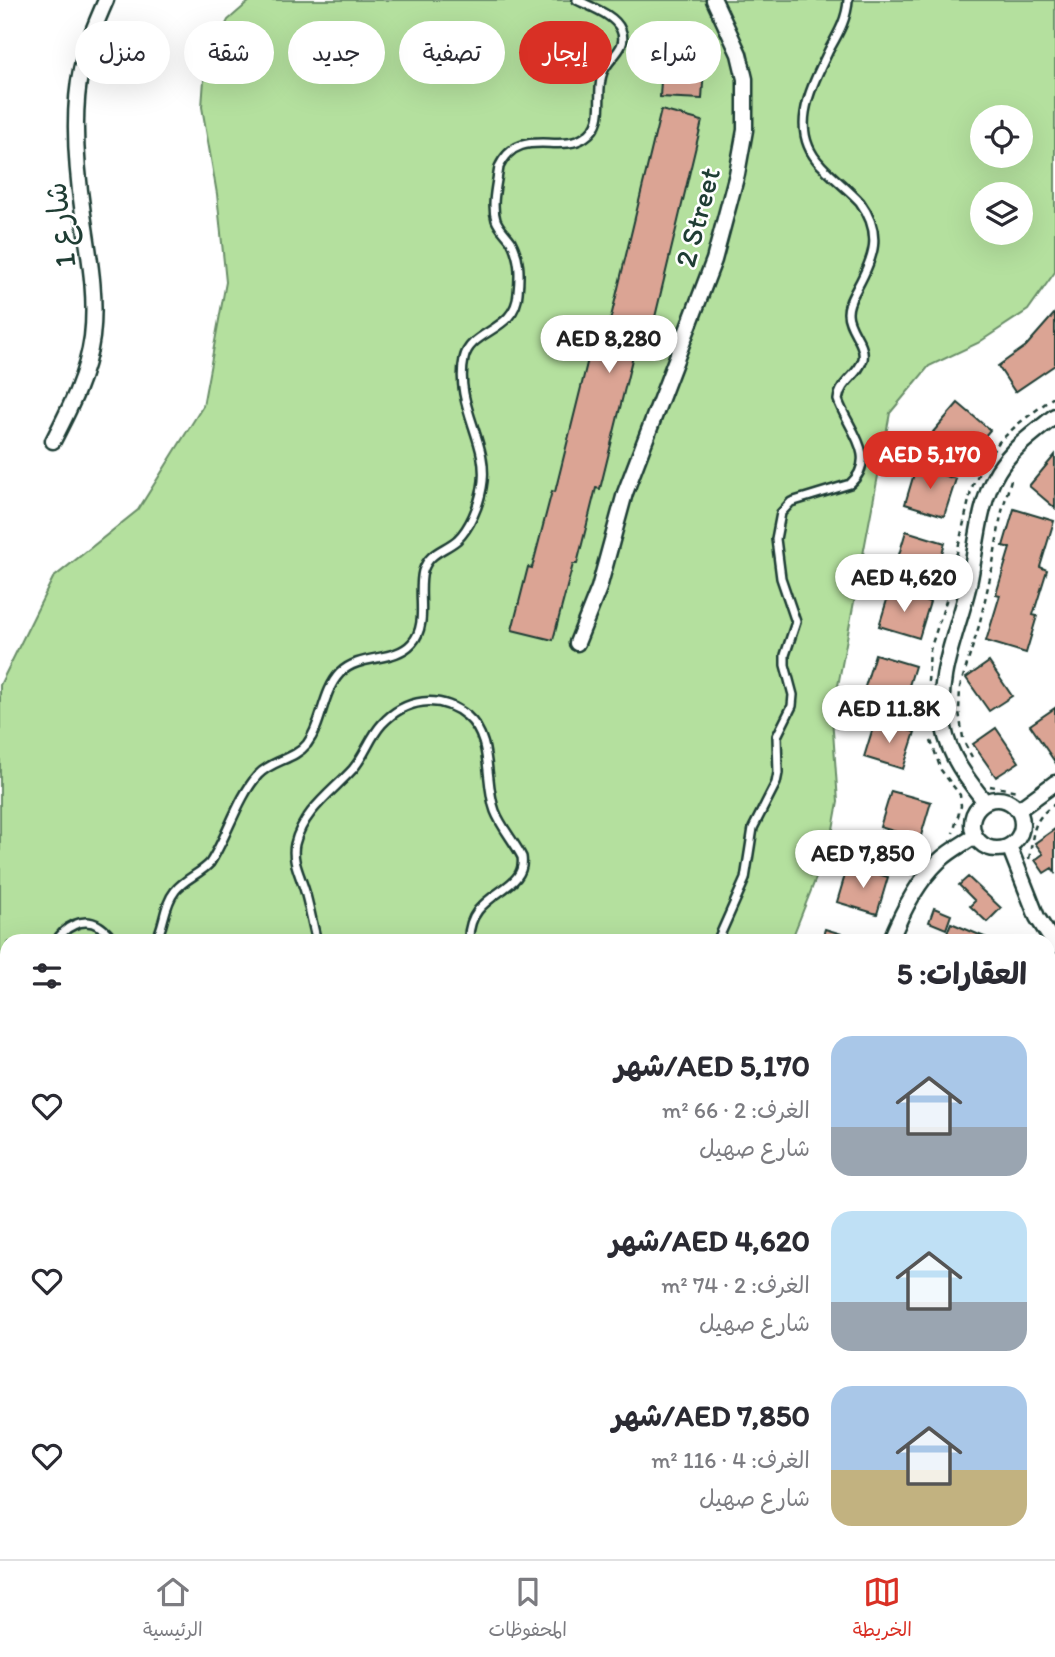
<!DOCTYPE html>
<html lang="ar">
<head>
<meta charset="utf-8">
<style>
	body { margin:0; font-family:Itim,"Playpen Sans Arabic",sans-serif; background:#f7f7f7; color:#2b2b33; direction:rtl; height:100vh; display:flex; flex-direction:column; font-size:26px; white-space:nowrap }
	* { box-sizing:border-box; margin:0 }
	p { font-size:23px; color:#7c7c81 }
	.icon { flex:none; width:38px; height:38px; fill:none; stroke:currentColor; stroke-width:2; stroke-linecap:round; stroke-linejoin:round }
	.map { position:relative; flex:1; overflow:hidden; direction:ltr }
	.sheet { position:absolute; left:0px; top:934px; width:1055px; height:625px; display:flex; flex-direction:column; background:#fff; border-radius:21px 21px 0 0; box-shadow:0 7px 28px #0002; direction:rtl }
	.sheet>* { flex:none }
	.guide { position:absolute; left:21px; top:21px; width:700px; height:63px; direction:rtl; display:flex; gap:14px }
	.controls { position:absolute; left:970px; top:105px; display:grid; gap:14px }
	.controls a { display:grid; place-items:center; width:63px; height:63px; border-radius:50%; background:#fff; box-shadow:0 7px 28px #0002; font-size:35px }
	.price { position:absolute; translate:-50% -60px; padding:0 16px; border-radius:24px; background:#fff; color:#222; font-size:23px; line-height:46px; filter:drop-shadow(0 2px 4px #0008) }
	.price::after { content:''; position:absolute; left:50%; top:42px; width:21px; height:16px; margin-left:-10px; background:inherit; clip-path:polygon(0 0,100% 0,50% 100%) }
	.price.on { background:#d93025; color:#fff }
	ul { padding:0; list-style:none }
	li { display:flex; align-items:center; gap:21px; height:175px; padding:0 28px }
	li span { display:grid; place-items:center; flex:none; width:196px; height:140px; border-radius:21px; color:#555 }
	li>.icon { margin-inline-start:auto }
	span .icon { width:84px; height:84px; fill:#fffc; stroke-width:1 }
	li b { font-size:30px }
	h2 { display:flex; justify-content:space-between; align-items:center; height:84px; padding:0 28px; font-size:30px }
	.tag { padding:0 24px; border-radius:32px; background:#fff; box-shadow:0 7px 28px #0002; font-size:24px; line-height:63px }
	.tag.on { background:#d93025; color:#fff }
	.tabs { display:flex; justify-content:space-around; align-items:center; height:98px; border-top:2px solid #e1e1e2; background:#fff; font-size:19px; color:#7c7c81 }
	.tabs a { display:grid; justify-items:center; gap:4px }
	.tabs .on { color:#d93025 }
	.map>svg:first-child { display:block }
	.green { fill:#b4e09e; stroke:#6a8e69; stroke-width:2; fill-rule:evenodd }
	.water { fill:#91c6ef; stroke:#638fa4; stroke-width:2 }
	.building { fill:#dba494; stroke:#1f3d34; stroke-width:2 }
	.lines { fill:none; stroke-linecap:round; stroke-linejoin:round }
	.service-casing { stroke:#1f3d34; stroke-width:12 }
	.minor-casing { stroke:#1f3d34; stroke-width:19 }
	.tertiary-casing { stroke:#1f3d34; stroke-width:23 }
	.path { stroke:#1f3d34; stroke-width:2.5; stroke-dasharray:5 5; stroke-linecap:butt }
	.service { stroke:#fff; stroke-width:7 }
	.minor { stroke:#fff; stroke-width:14 }
	.tertiary { stroke:#fff; stroke-width:18 }
	.labels { text-anchor:middle; dominant-baseline:central; stroke-width:5; stroke-linejoin:round; paint-order:stroke }
	.street-label { font-size:30px; fill:#1f3d34; stroke:#fff }
</style>
</head>
<body>
<div class="map">
<svg width="1055" height="1559" viewBox="0 0 1055 1559">
	<rect width="100%" height="100%" fill="#fff"/>
	<filter id="ink" filterUnits="userSpaceOnUse"><feTurbulence type="fractalNoise" baseFrequency=".0143" numOctaves="2"/><feDisplacementMap in="SourceGraphic" scale="14" xChannelSelector="R" yChannelSelector="G"/><feConvolveMatrix kernelMatrix="1 2 1 2 8 2 1 2 1" color-interpolation-filters="sRGB"/></filter>
	<g filter="url(#ink)">
		<path class="green" d="M251,0H1055V272L1028,310L978,343L929,366L890,413L832,717L838,802L831,840L791,941L7,942V1552H595L588,1559H0V685L53,578L138,510L203,406L226,282L217,194L202,107L205,66L228,20ZM982,117H1020V156H982ZM982,194H1020V233H982Z
			M1048,1069L1055,1074V1182H1048Z"/>
		<path class="water" d="M75,1552H221V1559H72Z"/>
		<path class="building" d="M664,32L706,35L702,99L660,97Z
			M661,110L702,121L650,338L638,335L600,489L596,488L577,564H573L553,640L512,630L528,567L532,568L552,491L555,492L593,339L605,342Z
			M1055,313V365L1015,392L998,366L1026,346Z
			M958,403L990,430L965,459L933,432Z
			M1055,455V508L1029,486Z
			M916,467L956,479L944,516L905,504Z
			M1014,509L1054,521L1040,567L1047,570L1033,615L1037,616L1026,653L986,641L1000,595L996,594L1010,548L1003,546Z
			M906,531L945,543L934,580L895,568Z
			M890,590L930,602L919,638L879,626Z
			M875,654L915,666L904,702L864,690Z
			M989,662L1012,696L989,711L966,678Z
			M1055,708V762L1030,725Z
			M875,721L915,732L903,769L864,757Z
			M996,728L1019,762L996,777L973,744Z
			M891,791L931,802L920,839L880,827Z
			M1055,829V872L1052,868L1044,873L1035,860L1043,854L1035,843Z
			M848,865L888,877L877,914L837,902Z
			M968,877L1001,908L987,922L970,906L975,901L959,885Z
			M934,908L951,915L946,929L929,922Z
			M951,923L994,941V942H943Z
			M825,929L858,939L857,942H821Z"/>
		<g class="lines">
			<g class="service-casing">
				<path id="service" d="M56,942C64,927 83,916 99,926C106,930 110,937 116,942
					M155,942C165,926 163,906 175,891C184,879 200,874 210,863C227,837 238,797 258,775C272,760 294,760 307,744C323,723 322,692 340,673C360,653 394,663 412,643C429,624 417,594 423,571C429,552 444,551 457,540C470,528 479,505 482,488C491,443 454,407 464,359C470,329 516,332 518,293C520,274 520,258 511,241C506,234 499,228 496,220C491,204 497,183 499,167C519,125 559,155 585,137C609,121 594,94 603,72C609,57 629,48 621,30C615,15 591,7 577,0
					M317,942C313,926 310,910 306,895C302,878 291,862 295,844C303,811 332,792 353,769C365,755 370,737 382,724C405,699 439,693 467,716C494,739 484,781 495,811C501,827 514,841 522,857C528,894 466,890 469,942
					M717,942L745,879L753,828L776,783L778,773L777,736L792,706L793,695L785,665V655L796,622L781,578L776,539L781,513L791,502L850,484C880,457 847,428 838,400C840,381 859,375 863,359C866,343 848,329 848,313C848,303 853,296 857,288C874,257 883,234 860,202C848,189 833,178 821,165C787,130 812,86 829,50C838,34 847,19 848,0
					M0,1177L7,1174
					M367,1559L369,1552"/>
			</g>
			<g class="minor-casing">
				<path id="minor" d="M53,441C70,408 87,375 92,337C97,296 89,255 83,214C77,172 72,113 81,70C86,46 96,23 106,0
					M577,643L599,588L625,493L714,260L737,174L745,130V79L739,54L714,0
					M972 824a25 25 0 1 1 50 0a25 25 0 1 1-50 0Z
					M985,802C968,780 949,756 944,728C934,678 958,632 969,584C977,547 978,504 998,471C1012,448 1035,432 1055,416
					M1018,810L1055,783
					M1009,846L1037,917L1055,945
					M890,942C901,914 917,882 939,861C949,851 963,844 975,836
					M1048,1277L1055,1274
					M1048,1323L1055,1325
					M1008,1552L1019,1559"/>
			</g>
			<g class="tertiary-casing">
				<path id="tertiary" d="M765,1552L785,1559
					M622,1559L643,1552"/>
			</g>
			<path class="path" d="M928,682L930,650L946,601L972,487L984,463L999,442L1018,424L1055,396
				M963,738L959,712L960,687L979,626L992,569L1001,515L1012,476
				M931,741L941,770L960,795L961,806L953,833
				M965,744L972,757
				M990,786L1018,791
				M1029,859C1034,836 1030,820 1055,804
				M1048,1097L1055,1099
				M1048,1167H1055
				M983,1552L992,1559"/>
			<use href="#service" class="service"/>
			<use href="#minor" class="minor"/>
			<use href="#tertiary" class="tertiary"/>
		</g>
	</g>
	<g class="labels">
		<g class="street-label">
			<text transform="translate(697 217) rotate(-75)">2 Street</text>
			<text transform="translate(60 225) rotate(-97)">شارع 1</text>
		</g>
	</g>
</svg>
<div class="controls">
<a><svg class="icon" aria-label="locate" viewBox="0 0 24 24"><circle cx="12" cy="12" r="6"/><path d="M12 2v4M12 18v4M2 12h4M18 12h4"/></svg></a>
<a><svg class="icon" aria-label="layers" viewBox="0 0 24 24"><path d="M12 4l9 5-9 5-9-5zM3 14l9 5 9-5"/></svg></a>
</div>
<b class="price" style="left:609px;top:375px">AED 8,280</b>
<b class="price on" style="left:930px;top:491px">AED 5,170</b>
<b class="price" style="left:904px;top:614px">AED 4,620</b>
<b class="price" style="left:889px;top:745px">AED 11.8K</b>
<b class="price" style="left:863px;top:890px">AED 7,850</b>
<div class="guide">
<a class="tag">شراء</a>
<a class="tag on">إيجار</a>
<a class="tag">تصفية</a>
<a class="tag">جديد</a>
<a class="tag">شقة</a>
<a class="tag">منزل</a>
</div>
<section class="sheet">
<h2>العقارات: 5<svg class="icon" aria-label="filters" viewBox="0 0 24 24"><path d="M4 7h16M4 17h16"/><circle cx="9" cy="7" r="2"/><circle cx="15" cy="17" r="2"/></svg></h2>
<ul>
<li><span style="background:linear-gradient(#a9c7e8 65%,#9aa5b1 0)"><svg class="icon" aria-label="home" viewBox="0 0 24 24"><path d="M3 11l9-7 9 7M6 9v11h12V9"/></svg></span><div><b>AED 5,170/شهر</b><p>الغرف: 2 · 66 m²</p><p>شارع صهيل</p></div><svg class="icon" aria-label="heart" viewBox="0 0 24 24"><path d="M12 20l-8-8c-3-5 5-10 8-4 3-6 11-1 8 4z"/></svg></li>
<li><span style="background:linear-gradient(#bfe0f5 65%,#9aa5b1 0)"><svg class="icon" aria-label="home" viewBox="0 0 24 24"><path d="M3 11l9-7 9 7M6 9v11h12V9"/></svg></span><div><b>AED 4,620/شهر</b><p>الغرف: 2 · 74 m²</p><p>شارع صهيل</p></div><svg class="icon" aria-label="heart" viewBox="0 0 24 24"><path d="M12 20l-8-8c-3-5 5-10 8-4 3-6 11-1 8 4z"/></svg></li>
<li><span style="background:linear-gradient(#a9c7e8 60%,#c2b280 0)"><svg class="icon" aria-label="home" viewBox="0 0 24 24"><path d="M3 11l9-7 9 7M6 9v11h12V9"/></svg></span><div><b>AED 7,850/شهر</b><p>الغرف: 4 · 116 m²</p><p>شارع صهيل</p></div><svg class="icon" aria-label="heart" viewBox="0 0 24 24"><path d="M12 20l-8-8c-3-5 5-10 8-4 3-6 11-1 8 4z"/></svg></li>
</ul>
</section>
</div>
<nav class="tabs">
<a class="on"><svg class="icon" aria-label="map" viewBox="0 0 24 24"><path d="M3 6l6-2 6 2 6-2v14l-6 2-6-2-6 2zM9 4v14M15 6v14"/></svg>الخريطة</a>
<a><svg class="icon" aria-label="saved" viewBox="0 0 24 24"><path d="M7 4h10v16l-5-4-5 4z"/></svg>المحفوظات</a>
<a><svg class="icon" aria-label="home" viewBox="0 0 24 24"><path d="M3 11l9-7 9 7M6 9v11h12V9"/></svg>الرئيسية</a>
</nav>
</body>
</html>
